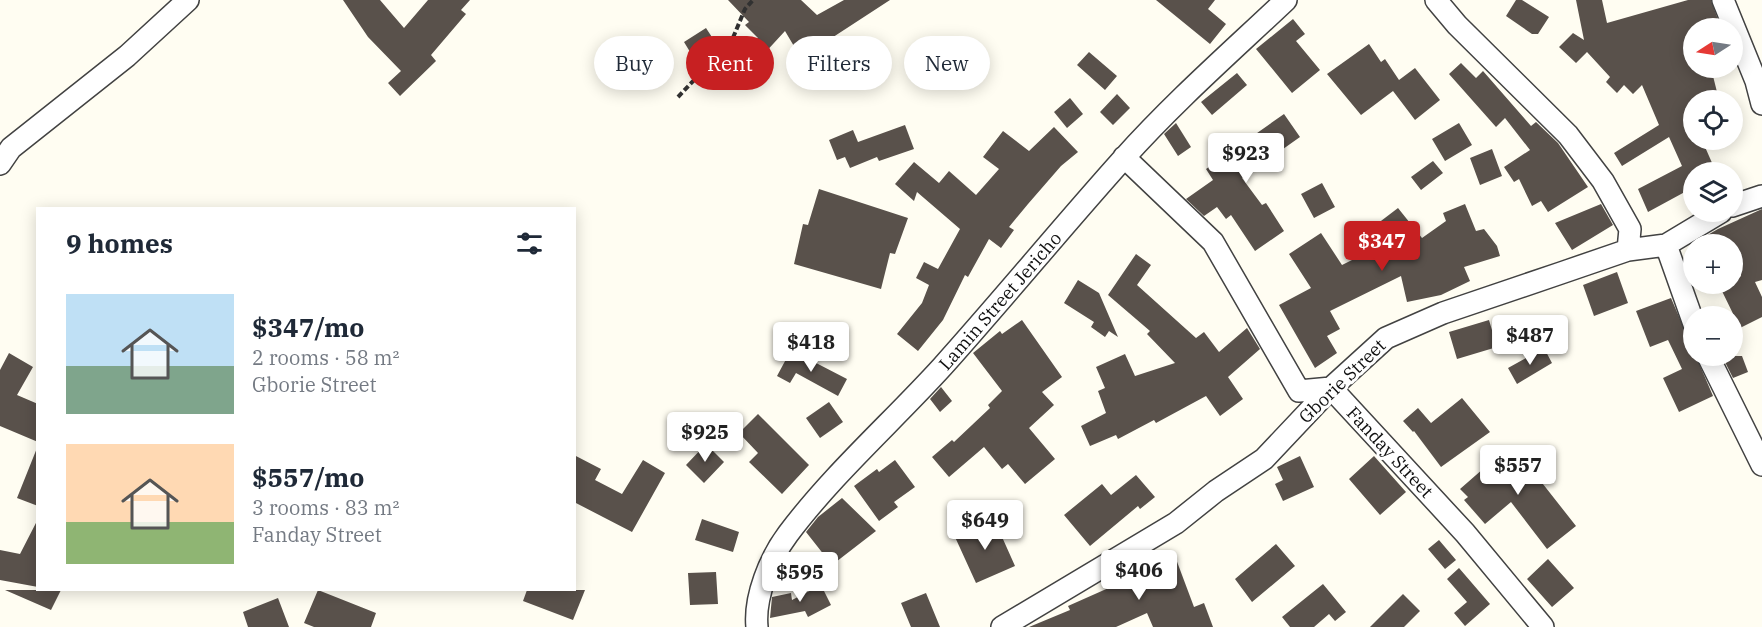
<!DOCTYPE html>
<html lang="en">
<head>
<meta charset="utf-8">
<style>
	body { margin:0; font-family:"IBM Plex Serif",serif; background:#f2f2f3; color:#1f2937; height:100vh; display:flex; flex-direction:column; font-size:22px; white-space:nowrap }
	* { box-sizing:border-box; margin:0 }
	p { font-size:20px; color:#747a83 }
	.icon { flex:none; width:33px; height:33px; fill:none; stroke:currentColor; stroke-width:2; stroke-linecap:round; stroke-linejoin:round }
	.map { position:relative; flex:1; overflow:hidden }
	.details { position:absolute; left:36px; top:207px; width:540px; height:384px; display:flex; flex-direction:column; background:#fff; border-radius:0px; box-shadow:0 3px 15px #0003 }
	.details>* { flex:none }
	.top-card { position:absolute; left:594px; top:36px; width:570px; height:54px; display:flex; gap:12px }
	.needle { width:39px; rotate:258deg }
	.tools { position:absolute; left:1683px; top:18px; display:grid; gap:12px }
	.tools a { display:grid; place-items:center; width:60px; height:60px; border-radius:50%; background:#fff; box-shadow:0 3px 15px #0003; font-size:30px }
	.price { position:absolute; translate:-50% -51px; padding:0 14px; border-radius:6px; background:#fff; color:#222; font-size:20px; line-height:39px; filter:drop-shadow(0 2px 3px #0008) }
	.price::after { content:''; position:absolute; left:50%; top:36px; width:18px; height:14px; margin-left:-9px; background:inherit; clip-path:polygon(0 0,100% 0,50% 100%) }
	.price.selected { background:#c72022; color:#fff }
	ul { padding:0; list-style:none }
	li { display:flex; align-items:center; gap:18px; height:150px; padding:0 30px }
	li span { display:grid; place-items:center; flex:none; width:168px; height:120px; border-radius:0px; color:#555 }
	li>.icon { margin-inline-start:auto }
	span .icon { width:72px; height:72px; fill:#fffc; stroke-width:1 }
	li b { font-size:26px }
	h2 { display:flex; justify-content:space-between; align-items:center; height:72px; padding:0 30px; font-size:26px }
	.tag { padding:0 21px; border-radius:27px; background:#fff; box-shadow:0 3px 15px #0003; font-size:21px; line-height:54px }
	.tag.selected { background:#c72022; color:#fff }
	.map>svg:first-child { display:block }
	.building { fill:#59514b }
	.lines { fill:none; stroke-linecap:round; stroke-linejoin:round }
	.street-casing { stroke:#424242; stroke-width:24 }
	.path { stroke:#313131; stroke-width:4; stroke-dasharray:6 3; stroke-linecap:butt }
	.street { stroke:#fff; stroke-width:21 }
	.labels { text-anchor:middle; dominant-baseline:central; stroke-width:6; stroke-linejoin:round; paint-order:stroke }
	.street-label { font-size:18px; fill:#0f0f0f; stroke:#fff }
</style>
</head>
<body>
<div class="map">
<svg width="1762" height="627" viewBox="0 0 1762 627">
	<rect width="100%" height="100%" fill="#fffdf2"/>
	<path class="building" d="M343,0H380L404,28L428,0H470L461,10L466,14L431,55L436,61L400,96L388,83L401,71L368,37Z
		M728,0H801L817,15L844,0H890L801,58L785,31L761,57L766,63L746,80L730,63L758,38L745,25L749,22Z
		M1156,0H1215L1208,9L1226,24L1210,44Z
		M1516,0H1522L1549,17L1538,34H1532L1506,16Z
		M1576,0H1602L1607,23L1688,0H1711L1721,28H1694V68H1711L1719,100H1694V140H1702L1716,172H1694V187L1648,212L1638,189L1682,166L1669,137L1622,166L1614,153L1659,125L1642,85L1633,94L1624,85L1617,93L1606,82L1610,77L1587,52L1576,63L1559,47L1573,33L1584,40Z
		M1293,19L1305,34L1296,41L1320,70L1292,93L1256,49Z
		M706,28L721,51L698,65L684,42Z
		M1369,44L1381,62L1385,59L1399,80L1415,68L1440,100L1415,120L1393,91L1361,115L1327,74Z
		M1089,52L1117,76L1105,90L1077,65Z
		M1461,63L1476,78L1483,71L1531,126L1536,122L1558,143L1588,187L1548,212L1541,201L1532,206L1519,179L1514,182L1504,167L1530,150L1505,118L1496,127L1449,74Z
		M1237,73L1247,85L1212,115L1201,102Z
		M1117,94L1130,108L1113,125L1100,112Z
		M1070,98L1083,114L1067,128L1054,112Z
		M1284,114L1300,137L1242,178L1262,205L1266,203L1284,231L1255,251L1231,215L1226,219L1217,207L1204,216L1186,199L1213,180L1206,169Z
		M1176,123L1191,147L1178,156L1164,134Z
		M1459,123L1472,145L1445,161L1432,139Z
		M905,125L914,149L879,161L877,157L850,168L845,157L837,160L829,140L853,130L858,142Z
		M1054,127L1078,152L1061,166L1028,204L1009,227L1014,230L1001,248L989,239L968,277L965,275L943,320L918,351L897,334L922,303L929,285L916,278L924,262L938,269L960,229L917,192L914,201L895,184L914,162L939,183L949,171L976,195L999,169L983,157L1003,131L1029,151Z
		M1492,149L1502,176L1480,185L1470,158Z
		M1433,161L1443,173L1421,190L1411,177Z
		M1322,183L1335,207L1314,218L1301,194Z
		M819,189L908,218L895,254L890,253L881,289L794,264L803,224L808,225Z
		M1465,204L1476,231L1484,229L1497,246L1500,256L1464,267L1470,281L1441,295L1407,302L1401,276L1330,311L1340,329L1327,336L1337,353L1315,368L1279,305L1311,288L1289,254L1321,233L1342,265L1390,241L1377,224L1398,208L1422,238L1446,221L1443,213Z
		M1601,204L1613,225L1572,250L1555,223Z
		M1762,209V280L1755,282L1762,297V317L1740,328L1720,287L1732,284L1741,276L1732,244H1692L1718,229Z
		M1136,254L1151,265L1137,285L1196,338L1204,332L1219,352L1247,328L1260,349L1228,377L1243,399L1220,416L1206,396L1156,423L1154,420L1118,439L1116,435L1090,446L1081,426L1106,413L1098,391L1105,388L1096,367L1125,354L1135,376L1175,363L1147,334L1150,331L1108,295Z
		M1617,272L1628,303L1594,316L1583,285Z
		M1078,280L1099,293L1118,337L1109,331L1105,337L1091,327L1094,322L1064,303Z
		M1671,298L1713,396L1679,412L1663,378L1682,369L1668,340L1650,347L1636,311Z
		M1022,320L1062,377L1042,392L1054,405L1029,428L1055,459L1025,484L1008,464L1002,469L984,447L949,477L932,457L952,440L954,442L990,408L988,405L1002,391L973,353L1000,331L1002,334Z
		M1489,320L1497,347L1457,359L1449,332Z
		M1544,348L1552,363L1517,384L1508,368Z
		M791,350L847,379L838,396L796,373L790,383L777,376Z
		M9,353L33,367L17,395L38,404V442L0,426V370Z
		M1722,356H1742L1748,372L1733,378Z
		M941,387L952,401L940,412L930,399Z
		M1462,398L1490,432L1441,467L1414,431L1413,432L1403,421L1418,408L1431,423Z
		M829,402L843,422L820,438L806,418Z
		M758,414L809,465L782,494L749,462L758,453L739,433Z
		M706,444L724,462L704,483L686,465Z
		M37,448H38V506L17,498Z
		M1507,448L1517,460L1524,450L1547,468L1539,479L1576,526L1547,549L1511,502L1485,524L1464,500L1468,497L1460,489Z
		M574,455L601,469L595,480L622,494L643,460L665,473L632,532L574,502Z
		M1300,456L1314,487L1283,501L1275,484L1283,480L1277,467Z
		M1374,456L1406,492L1380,515L1349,479Z
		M895,460L915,487L894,502L898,507L879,521L854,486L877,469L879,472Z
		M1136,475L1155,497L1140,509L1138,506L1090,546L1064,515L1102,484L1111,495Z
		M842,498L876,531L832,565L806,532L818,517Z
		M38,519V587L0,580V550L20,554Z
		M702,519L739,532L733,552L695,540Z
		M994,519L1015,566L976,583L955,537Z
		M1439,540L1456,560L1445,569L1428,549Z
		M1276,544L1295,566L1252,602L1235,579Z
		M1173,551L1194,607L1204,603L1213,627H1153L1147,613L1116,627H1029L1070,610L1068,606L1131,578L1126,570Z
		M1548,559L1574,588L1552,607L1527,579Z
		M1459,568L1490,604L1465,626L1454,613L1467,602L1447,579Z
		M716,572L718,604L690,605L688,573Z
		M1323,584L1346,612L1335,621L1329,614L1314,627H1290L1282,617Z
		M821,585L831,605L808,617L805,611L770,618L772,597L791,593L792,600Z
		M5,590H61L51,610Z
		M318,590L376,613L371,627H314L304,623Z
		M527,590H585L573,620L523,601Z
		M926,593L940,627H911L901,603Z
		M1403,594L1420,611L1404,627H1370Z
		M278,598L289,627H248L243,612Z"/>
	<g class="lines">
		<g class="street-casing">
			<path id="street" d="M1436,0L1457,25L1568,135L1603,181L1630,229L1628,250
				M1723,0L1756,81L1762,104
				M1124,157L1213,242L1299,391L1331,388L1465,533L1543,627
				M0,164L11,148L127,56L188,0
				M1732,206L1762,196
				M1666,245L1694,324
				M1708,356L1762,465
				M757,627C754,597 770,558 788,534C833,474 891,423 942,367C1003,299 1062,227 1123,159C1174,102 1231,52 1286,0
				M1002,627L1176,523L1216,491L1264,459L1331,388L1386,338L1443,313L1561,273L1628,250L1666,245L1721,212"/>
		</g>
		<path class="path" d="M678,97L732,40L745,9L753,0"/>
		<use href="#street" class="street"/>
	</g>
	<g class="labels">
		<g class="street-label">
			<text transform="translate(1000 301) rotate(-49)">Lamin Street Jericho</text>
			<text transform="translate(1342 381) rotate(-44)">Gborie Street</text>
			<text transform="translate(1390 452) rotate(47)">Fanday Street</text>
		</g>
	</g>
</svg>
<div class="tools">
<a><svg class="needle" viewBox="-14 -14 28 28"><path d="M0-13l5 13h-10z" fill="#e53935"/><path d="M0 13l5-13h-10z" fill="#747a83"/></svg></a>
<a><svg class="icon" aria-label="locate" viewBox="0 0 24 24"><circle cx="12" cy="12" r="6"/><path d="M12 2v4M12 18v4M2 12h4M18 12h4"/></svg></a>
<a><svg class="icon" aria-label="layers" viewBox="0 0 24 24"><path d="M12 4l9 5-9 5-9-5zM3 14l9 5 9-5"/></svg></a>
<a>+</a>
<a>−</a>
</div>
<b class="price" style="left:1246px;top:184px">$923</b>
<b class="price selected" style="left:1382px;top:272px">$347</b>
<b class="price" style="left:1530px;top:366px">$487</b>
<b class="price" style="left:811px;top:373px">$418</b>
<b class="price" style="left:705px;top:463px">$925</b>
<b class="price" style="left:1518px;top:496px">$557</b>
<b class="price" style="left:985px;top:551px">$649</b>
<b class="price" style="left:1139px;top:601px">$406</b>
<b class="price" style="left:800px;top:603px">$595</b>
<div class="top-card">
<a class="tag">Buy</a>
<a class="tag selected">Rent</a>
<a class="tag">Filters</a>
<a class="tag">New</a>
</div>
<section class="details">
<h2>9 homes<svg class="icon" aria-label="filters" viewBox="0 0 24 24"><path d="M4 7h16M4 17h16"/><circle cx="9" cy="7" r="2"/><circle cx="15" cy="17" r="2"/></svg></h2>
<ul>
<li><span style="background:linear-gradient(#bfe0f5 60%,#7fa58c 0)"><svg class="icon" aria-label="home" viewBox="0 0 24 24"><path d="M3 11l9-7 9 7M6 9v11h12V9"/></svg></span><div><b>$347/mo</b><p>2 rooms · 58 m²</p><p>Gborie Street</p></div></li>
<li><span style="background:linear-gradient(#ffd9b3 65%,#8fb573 0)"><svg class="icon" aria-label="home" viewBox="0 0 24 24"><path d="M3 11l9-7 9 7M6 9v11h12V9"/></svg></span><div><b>$557/mo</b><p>3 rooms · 83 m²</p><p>Fanday Street</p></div></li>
</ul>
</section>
</div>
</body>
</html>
